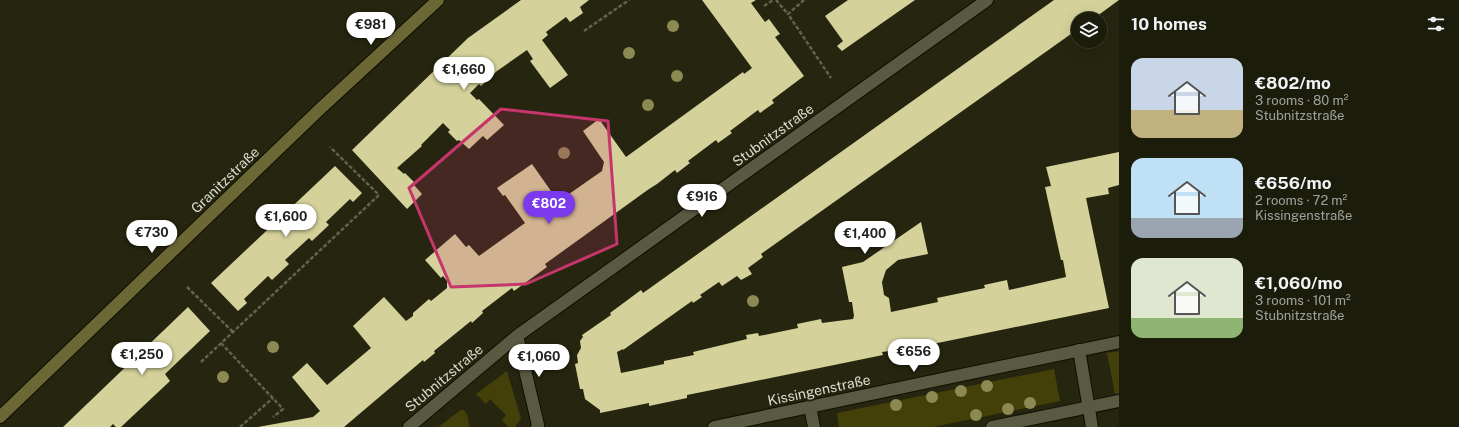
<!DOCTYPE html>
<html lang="en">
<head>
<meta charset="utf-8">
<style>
	body { margin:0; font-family:"Public Sans",sans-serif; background:#252514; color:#f1f3f6; height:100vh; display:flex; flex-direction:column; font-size:15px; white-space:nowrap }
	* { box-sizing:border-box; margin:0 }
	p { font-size:13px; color:#a0a19d }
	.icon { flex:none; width:22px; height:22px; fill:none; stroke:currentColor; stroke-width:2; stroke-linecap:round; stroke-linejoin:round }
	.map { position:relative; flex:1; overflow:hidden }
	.panel { display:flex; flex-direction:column; background:#1c1c0b; width:340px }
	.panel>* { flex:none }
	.controls { position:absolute; left:1071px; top:12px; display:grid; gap:8px }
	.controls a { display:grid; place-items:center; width:36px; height:36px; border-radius:50%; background:#1c1c0b; box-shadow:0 4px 16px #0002,0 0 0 1px #3a3a2c; font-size:20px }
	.price { position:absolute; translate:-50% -34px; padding:0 9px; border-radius:14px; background:#fff; color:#222; font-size:13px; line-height:26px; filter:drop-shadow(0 1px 2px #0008) }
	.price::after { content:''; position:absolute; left:50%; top:24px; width:12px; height:9px; margin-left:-6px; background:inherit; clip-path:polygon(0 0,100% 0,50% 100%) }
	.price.on { background:#7c3aed; color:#fff }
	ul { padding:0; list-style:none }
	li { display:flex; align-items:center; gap:12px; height:100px; padding:0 12px }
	li span { display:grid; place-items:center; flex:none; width:112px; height:80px; border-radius:12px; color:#555 }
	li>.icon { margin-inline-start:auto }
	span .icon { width:48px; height:48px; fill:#fffc; stroke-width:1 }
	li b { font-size:17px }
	h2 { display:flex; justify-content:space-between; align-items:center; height:48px; padding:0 12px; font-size:17px }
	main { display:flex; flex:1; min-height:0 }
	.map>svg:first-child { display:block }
	.green { fill:#44400a }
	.building { fill:#d4d19a }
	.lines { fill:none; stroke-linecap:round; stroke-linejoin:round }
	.minor-casing { stroke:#100e00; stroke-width:14 }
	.tertiary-casing { stroke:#100e00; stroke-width:14 }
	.secondary-casing { stroke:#100e00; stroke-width:14 }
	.path { stroke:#63624f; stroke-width:2.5; stroke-dasharray:4 2; stroke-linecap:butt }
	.minor { stroke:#5a5942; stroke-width:12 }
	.tertiary { stroke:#5a5942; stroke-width:12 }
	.secondary { stroke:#6c6836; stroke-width:12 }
	.tree { fill:#8c8953 }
	.marked { fill:#c6356c; fill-opacity:0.2; stroke:#c6356c; stroke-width:3; stroke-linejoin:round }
	.labels { text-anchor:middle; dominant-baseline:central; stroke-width:4; stroke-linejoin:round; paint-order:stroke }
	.street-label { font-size:14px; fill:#dcdbce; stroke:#26250f }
</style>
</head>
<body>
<main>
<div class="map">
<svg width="1119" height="427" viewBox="0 0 1119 427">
	<rect width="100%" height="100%" fill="#26250f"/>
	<path class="green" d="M1119,351V393L1115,394L1107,353Z
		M1054,369L1060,401L933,427H839L837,413Z
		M507,371L521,419L515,427H509L502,420L506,415L490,399L486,404L476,394Z
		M461,410H464L468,416L469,427H438Z"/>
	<path class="building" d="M521,0H589L580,7L583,13L570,22L566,17L546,32L548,35L542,40L568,75L550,88L530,61L533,59L527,50L497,71L481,86L479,84L470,93L477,100L479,99L504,125L487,140L483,136L469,149L459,140L457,141L448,132L450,130L443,123L421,145L422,146L397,168L404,174L405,173L415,183L413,184L422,194L407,209L352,150L468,38Z
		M702,0H756L751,3L765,22L769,19L780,34L775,37L804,76L772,100L774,103L760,113L758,110L730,131L732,133L718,143L716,140L688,161L690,163L677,173L675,170L657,184L649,189L545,264L547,267L514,291L512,288L482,311L483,313L472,323L471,321L434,351L435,353L424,362L423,360L344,427H258L313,417L320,411L292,377L307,363L327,385L371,348L353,326L384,297L406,321L413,316V313L429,299L431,301L447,288V281L443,276L441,278L425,260L455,234L466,247L469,245L479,256L525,223L505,195L503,196L497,188L532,164L558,201L564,202L571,197L569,194L602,171L604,162L583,131L599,119L626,157L743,72L744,74L752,68Z
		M848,0H915L842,51L837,46L843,41L825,16Z
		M1054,0H1119L1093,19H1078V29L761,254L763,257L748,268L752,274L741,280L737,276L722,286L719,282L700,295L702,297L693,303L692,301L623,350V349L617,352L621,373L664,364V361L694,355L693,352L747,339L746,335L758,333L759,336L798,328L797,324L821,319L822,323L853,319L854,316L852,302H849L842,267L863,262L921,222L928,254L898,260L886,270L882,282L884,295L889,298L891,312L938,302L937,298L985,288L984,285L1007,280L1009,290L1066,277L1063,260H1061L1045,187L1051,186L1046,167L1119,152V185L1108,188L1109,194L1086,198L1109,308L923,346V349L909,352L908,350L898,352L897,350L882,352L883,355L702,392L687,395V398L649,406V403L600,413V410L585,399L583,389H580L575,364L578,363L577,355L581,348L580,341L583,337L582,335L611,315L610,313L641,290L643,293Z
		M335,166L362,193L353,202L350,199L326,222L329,225L312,241L309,238L285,260L289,264L272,280L268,276L244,299L247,303L238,311L211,283Z
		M188,307L210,331L165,374L170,381L121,427H116L113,424L110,427H63Z"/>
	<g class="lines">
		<g class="minor-casing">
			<path id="minor" d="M517,336L538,425L537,427
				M1079,350L1092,427
				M810,407L814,427
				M409,427L517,336L987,0"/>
		</g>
		<g class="tertiary-casing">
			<path id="tertiary" d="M714,427L1119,342
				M992,427L1119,401"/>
		</g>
		<g class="secondary-casing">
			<path id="secondary" d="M0,417L320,109L438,0"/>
		</g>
		<path class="path" d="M776,0L788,14
			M804,0L788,14L831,78
			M764,6L773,0
			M584,31L629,0
			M187,287L233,332
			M221,343L283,409L273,417
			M201,362L379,195L330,147
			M240,427L273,398"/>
		<use href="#minor" class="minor"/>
		<use href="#tertiary" class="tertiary"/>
		<use href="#secondary" class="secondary"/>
	</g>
	<g class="tree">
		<circle cx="673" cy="26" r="6"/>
		<circle cx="629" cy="53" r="6"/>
		<circle cx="677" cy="76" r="6"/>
		<circle cx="648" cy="105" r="6"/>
		<circle cx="564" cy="153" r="6"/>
		<circle cx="753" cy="301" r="6"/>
		<circle cx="273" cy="347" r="6"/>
		<circle cx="223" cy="377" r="6"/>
		<circle cx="987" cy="386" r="6"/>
		<circle cx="961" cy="391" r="6"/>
		<circle cx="932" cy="397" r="6"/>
		<circle cx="1030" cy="403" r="6"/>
		<circle cx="896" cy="405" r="6"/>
		<circle cx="1008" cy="409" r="6"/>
		<circle cx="976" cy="415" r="6"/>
	</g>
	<path class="marked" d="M501,109L608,121L617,244L526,284L451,287L409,188Z"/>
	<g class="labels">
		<g class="street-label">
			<text transform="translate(773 135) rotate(-36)">Stubnitzstraße</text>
			<text transform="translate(225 180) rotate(-44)">Granitzstraße</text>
			<text transform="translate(444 378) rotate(-40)">Stubnitzstraße</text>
			<text transform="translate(819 390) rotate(-12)">Kissingenstraße</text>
		</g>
	</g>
</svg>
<div class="controls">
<a><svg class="icon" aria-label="layers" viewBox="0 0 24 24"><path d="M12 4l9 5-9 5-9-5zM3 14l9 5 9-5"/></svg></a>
</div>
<b class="price" style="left:371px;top:46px">€981</b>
<b class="price" style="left:464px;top:91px">€1,660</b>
<b class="price" style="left:702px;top:218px">€916</b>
<b class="price on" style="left:549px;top:225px">€802</b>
<b class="price" style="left:286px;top:238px">€1,600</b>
<b class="price" style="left:152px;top:254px">€730</b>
<b class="price" style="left:865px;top:255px">€1,400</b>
<b class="price" style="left:914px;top:373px">€656</b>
<b class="price" style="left:142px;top:376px">€1,250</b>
<b class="price" style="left:539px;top:378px">€1,060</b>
</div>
<section class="panel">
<h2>10 homes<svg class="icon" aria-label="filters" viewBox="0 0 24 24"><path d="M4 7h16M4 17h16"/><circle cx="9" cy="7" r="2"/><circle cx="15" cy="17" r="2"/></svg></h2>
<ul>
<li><span style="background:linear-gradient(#c9d6e8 65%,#c2b280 0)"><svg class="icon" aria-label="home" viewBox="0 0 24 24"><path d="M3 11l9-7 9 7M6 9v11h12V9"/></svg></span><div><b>€802/mo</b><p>3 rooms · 80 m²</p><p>Stubnitzstraße</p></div></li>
<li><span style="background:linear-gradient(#bfe0f5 75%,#9aa5b1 0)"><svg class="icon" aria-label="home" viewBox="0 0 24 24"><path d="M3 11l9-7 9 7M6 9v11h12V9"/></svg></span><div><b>€656/mo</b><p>2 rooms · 72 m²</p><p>Kissingenstraße</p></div></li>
<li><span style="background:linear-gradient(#dfe7d0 75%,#8fb573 0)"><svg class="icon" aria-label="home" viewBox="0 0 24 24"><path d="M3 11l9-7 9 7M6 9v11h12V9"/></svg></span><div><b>€1,060/mo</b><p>3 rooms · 101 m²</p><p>Stubnitzstraße</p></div></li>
</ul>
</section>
</main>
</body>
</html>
